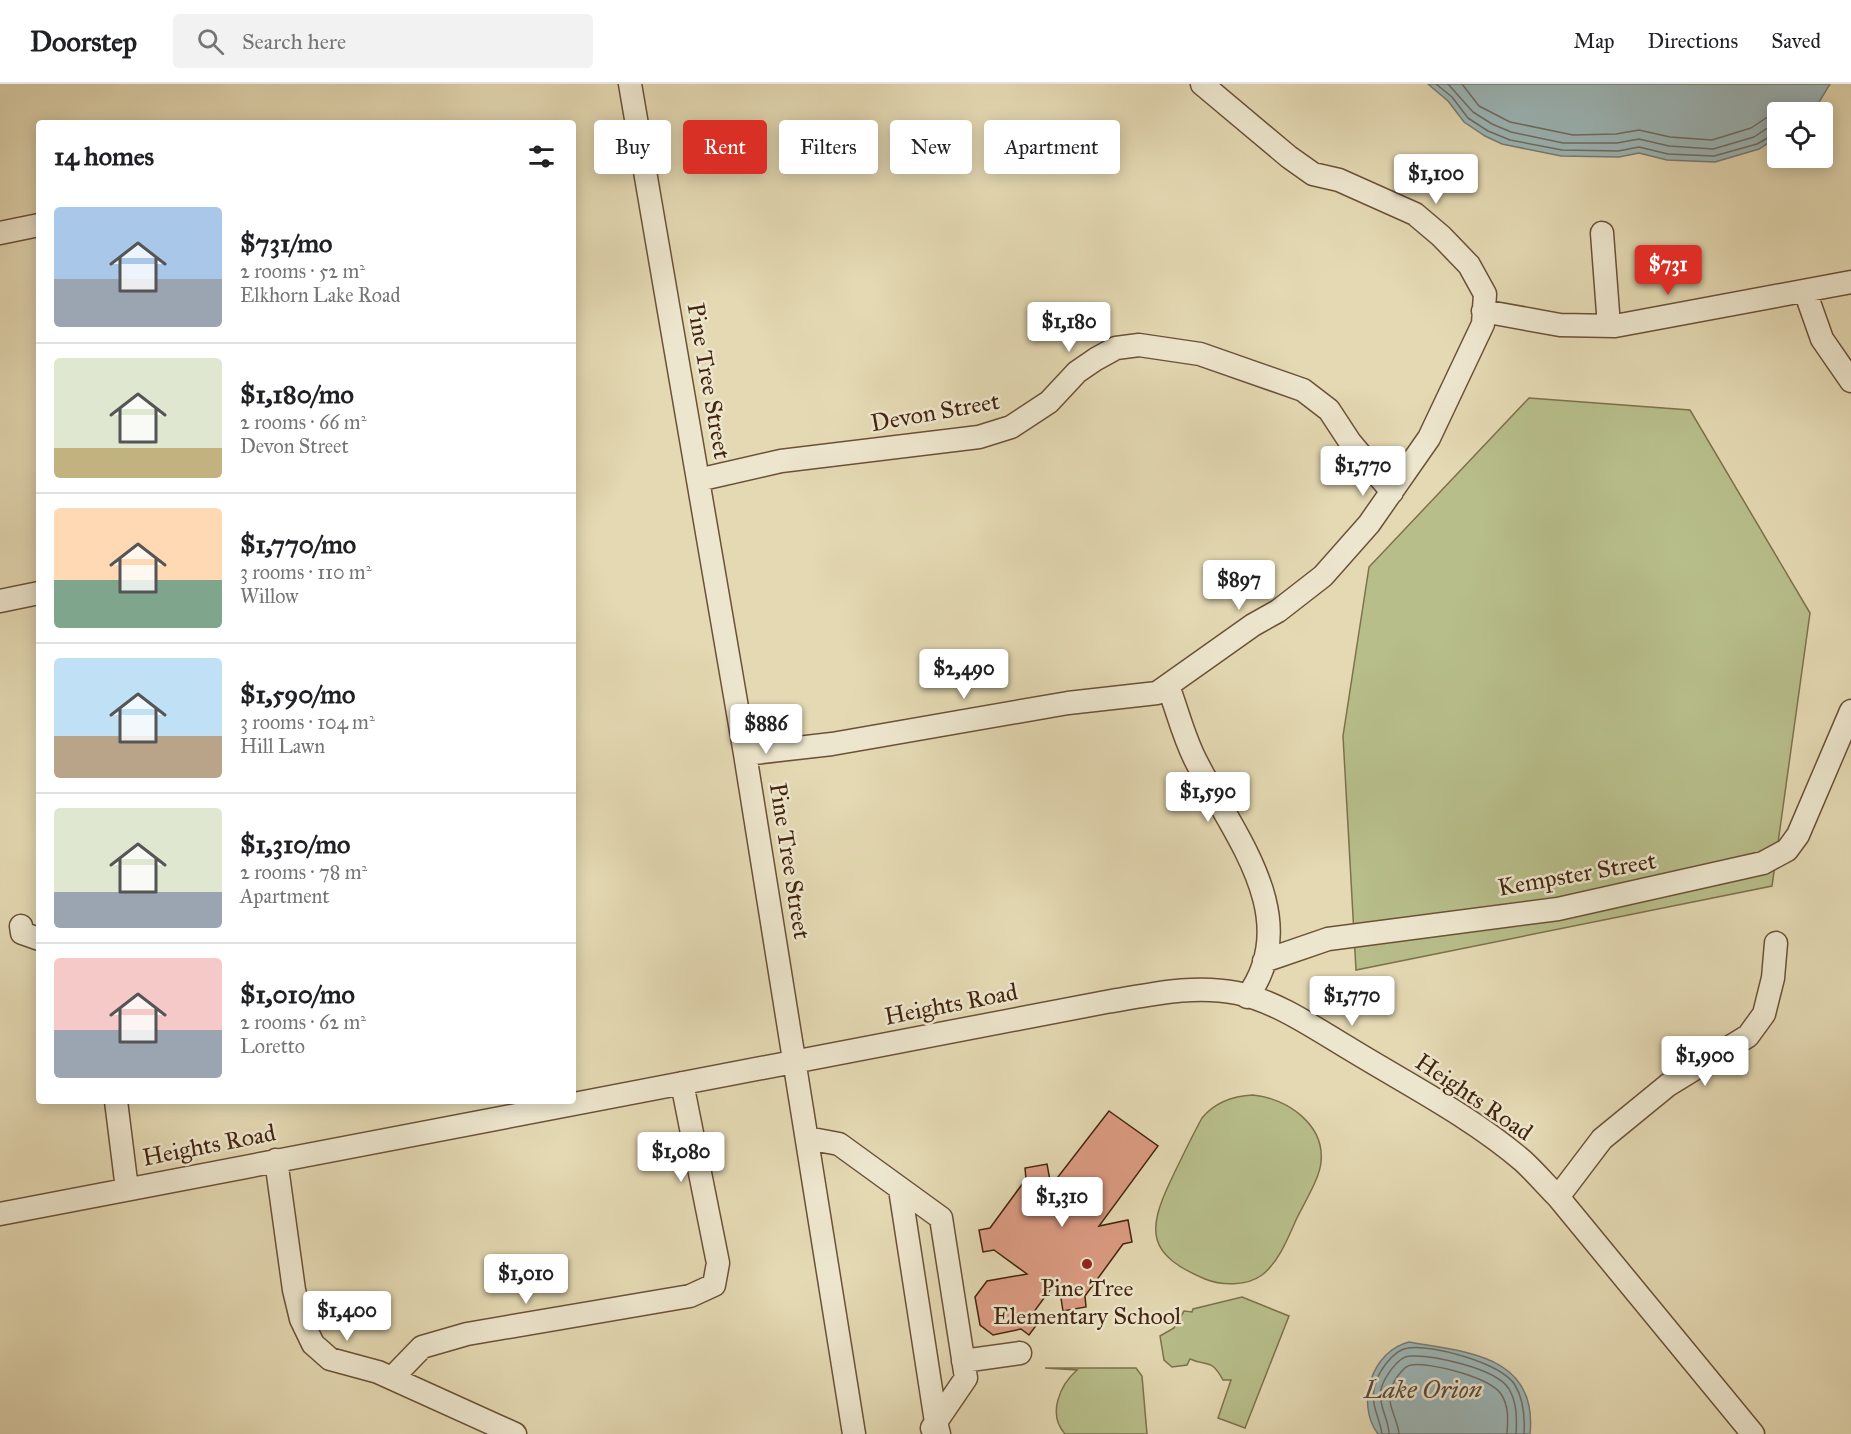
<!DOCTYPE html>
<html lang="en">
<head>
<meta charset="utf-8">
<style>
	body { margin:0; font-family:"IM FELL Great Primer",serif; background:#f2f2f2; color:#202124; height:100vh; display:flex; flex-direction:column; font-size:22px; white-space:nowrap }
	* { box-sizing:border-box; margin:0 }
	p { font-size:20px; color:#757577 }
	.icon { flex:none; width:33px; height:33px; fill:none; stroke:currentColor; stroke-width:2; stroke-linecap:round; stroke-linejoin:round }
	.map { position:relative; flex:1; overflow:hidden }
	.side { position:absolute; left:36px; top:36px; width:540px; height:984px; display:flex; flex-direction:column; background:#fff; border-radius:6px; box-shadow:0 3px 15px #0003 }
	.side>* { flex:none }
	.hud { position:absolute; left:594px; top:36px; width:570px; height:54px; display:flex; gap:12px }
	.tools { position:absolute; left:1767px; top:18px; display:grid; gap:12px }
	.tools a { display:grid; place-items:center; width:66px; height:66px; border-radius:6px; background:#fff; box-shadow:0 3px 15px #0003; font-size:30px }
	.price { position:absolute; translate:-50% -51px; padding:0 14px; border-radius:6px; background:#fff; color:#222; font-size:20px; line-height:39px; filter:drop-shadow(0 2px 3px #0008) }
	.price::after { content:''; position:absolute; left:50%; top:36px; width:18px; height:14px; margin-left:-9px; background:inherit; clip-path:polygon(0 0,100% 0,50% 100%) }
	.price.current { background:#d93025; color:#fff }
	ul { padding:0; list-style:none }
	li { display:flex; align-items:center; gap:18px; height:150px; padding:0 18px }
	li+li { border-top:2px solid #e0e0e0 }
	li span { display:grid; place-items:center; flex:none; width:168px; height:120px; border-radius:6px; color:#555 }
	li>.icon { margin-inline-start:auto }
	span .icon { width:72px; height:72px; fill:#fffc; stroke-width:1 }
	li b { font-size:26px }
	h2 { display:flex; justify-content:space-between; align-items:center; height:72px; padding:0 18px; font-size:26px }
	.pill { padding:0 21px; border-radius:6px; background:#fff; box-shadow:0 3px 15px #0003; font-size:21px; line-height:54px }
	.pill.current { background:#d93025; color:#fff }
	header { display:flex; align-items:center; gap:36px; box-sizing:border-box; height:84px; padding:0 30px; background:#fff; border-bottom:2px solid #e0e0e0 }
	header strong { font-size:28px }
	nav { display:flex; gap:33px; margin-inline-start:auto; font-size:21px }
	.search { width:420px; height:54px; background:#f2f2f2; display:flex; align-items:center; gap:15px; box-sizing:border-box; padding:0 21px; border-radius:6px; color:#757577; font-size:22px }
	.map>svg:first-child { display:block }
	.green { fill:#b7be8a; stroke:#7e714c; stroke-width:1.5 }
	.water { fill:#9cb7b9; stroke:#797c75; stroke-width:1.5 }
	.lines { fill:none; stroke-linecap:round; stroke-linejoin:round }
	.shore { stroke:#706e64; stroke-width:1.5 }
	.building { fill:#dd9c84; stroke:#44240e; stroke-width:1.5 }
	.minor-casing { stroke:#6c5137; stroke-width:25 }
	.minor { stroke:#ede6ce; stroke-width:22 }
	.poi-dot { fill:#8f2418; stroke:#ede6ce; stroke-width:2 }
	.labels { text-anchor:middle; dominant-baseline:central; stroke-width:5; stroke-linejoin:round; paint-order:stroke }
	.street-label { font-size:24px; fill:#44240e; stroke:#ede6ce }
	.poi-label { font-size:24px; fill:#44240e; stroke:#ede6ce }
	.water-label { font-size:26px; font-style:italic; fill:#5a4939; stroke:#ede6ce }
</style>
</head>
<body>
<header>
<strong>Doorstep</strong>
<div class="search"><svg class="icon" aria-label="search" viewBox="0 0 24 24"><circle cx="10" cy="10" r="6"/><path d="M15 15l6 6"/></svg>Search here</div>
<nav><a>Map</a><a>Directions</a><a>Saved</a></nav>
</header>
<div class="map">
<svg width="1851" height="1350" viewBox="0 0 1851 1350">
	<rect width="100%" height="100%" fill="#e4d9b3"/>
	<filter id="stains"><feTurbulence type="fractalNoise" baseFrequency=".00333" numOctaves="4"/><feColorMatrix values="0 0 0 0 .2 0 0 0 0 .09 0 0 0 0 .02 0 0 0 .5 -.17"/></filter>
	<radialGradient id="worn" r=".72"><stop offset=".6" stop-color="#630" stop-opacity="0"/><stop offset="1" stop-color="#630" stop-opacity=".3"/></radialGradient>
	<path class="green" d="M1529,314L1690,326L1810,529L1772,802L1356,886L1343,652L1369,483Z
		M1253,1011C1286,1014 1325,1040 1321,1078C1320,1094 1303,1121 1296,1136C1288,1154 1278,1179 1262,1191C1247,1202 1222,1202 1205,1195C1148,1171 1146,1148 1171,1096C1181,1075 1191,1054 1202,1034C1215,1018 1233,1012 1253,1011Z
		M1242,1213L1289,1232L1245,1344L1218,1334L1231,1296H1223C1211,1274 1208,1283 1190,1275L1187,1281L1172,1283L1164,1276L1160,1252L1174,1244L1184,1227L1192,1228L1193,1225Z
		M1045,1284H1136L1142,1292L1147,1350H1065C1047,1330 1060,1301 1077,1286Z"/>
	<path class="water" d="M1428,0H1830L1813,28H1778L1777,53L1759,65L1715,78L1667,76L1639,69L1619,73L1561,72L1502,60L1485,52L1464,38L1448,17Z
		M1409,1258C1466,1268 1538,1271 1530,1350H1378C1355,1319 1372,1267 1409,1258Z"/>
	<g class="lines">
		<path class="shore" d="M1436,0L1452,13L1468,34L1488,47L1510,56L1562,66L1618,67L1639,63L1668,70L1714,72L1757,60L1778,48
			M1448,0L1473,28L1492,40L1511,48L1563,59H1617L1639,55L1669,62L1713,65L1754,53L1769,43L1778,41
			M1462,0L1479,22L1510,38L1573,51L1616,50L1639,46L1670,53L1712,56L1751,44L1766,34L1778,32
			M1382,1350C1380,1335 1371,1322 1374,1305C1376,1291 1392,1266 1408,1264C1432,1260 1501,1279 1515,1301C1524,1316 1525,1333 1524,1350
			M1389,1350C1389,1335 1378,1322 1381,1305C1384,1294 1398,1272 1410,1272C1433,1271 1496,1284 1509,1305C1517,1319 1517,1334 1516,1350
			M1399,1350C1398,1335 1386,1321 1391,1305C1393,1298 1403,1282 1411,1281C1430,1278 1489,1293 1501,1310C1509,1322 1508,1336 1507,1350"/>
	</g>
	<path class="building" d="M1109,1027L1158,1062L1099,1142L1128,1136L1132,1158L1123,1160L1085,1212L1086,1223L1063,1227L1058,1195L1033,1229L1041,1235L1029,1251L1021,1245L993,1251L980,1241L975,1213L987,1197L1027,1190L994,1166L983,1168L979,1146L990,1144L1026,1095L1025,1084L1047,1080L1051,1102Z"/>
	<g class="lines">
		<g class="minor-casing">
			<path id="minor" d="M630,0L745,670L854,1350
				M0,149L39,141
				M1602,149L1609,242
				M1805,207L1822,255L1851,297
				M1483,227L1560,241L1615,242L1851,198
				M698,396L781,377L979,353L1011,343L1049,318L1077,288L1096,275L1116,264L1139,261L1200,270L1303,306L1329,326L1350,358L1392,408
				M0,517L39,509
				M1168,602C1178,628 1184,655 1197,679C1233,750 1305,834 1247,913
				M745,670L832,660L1068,619L1157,609L1253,541L1278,527L1323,492L1369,440L1429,354L1483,240L1485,210L1469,181L1441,152L1415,130L1339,96L1313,90L1289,73L1202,0
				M21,842L22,849L39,855
				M1264,877L1328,855L1558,825L1763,779L1787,766L1798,751L1851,627
				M116,1017L127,1105
				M807,1054L839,1060L941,1134L966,1294L936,1338L939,1350
				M276,1076L294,1206L301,1235L313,1260L330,1275L378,1288L515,1350
				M900,1105L936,1338L932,1344
				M1558,1113L1602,1055L1668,1001L1748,952L1764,930L1773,894L1776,859
				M0,1130L1106,918C1149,911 1193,900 1237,909C1279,918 1319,947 1355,968C1411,1002 1473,1034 1523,1077C1535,1088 1546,1101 1558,1113L1753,1350
				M963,1277L1020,1269
				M392,1294L422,1263L467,1250L690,1212L714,1201L718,1179L682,999"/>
		</g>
		<use href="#minor" class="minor"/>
	</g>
	<circle class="poi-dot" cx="1087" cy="1180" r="6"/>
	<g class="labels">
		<g class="street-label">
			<text transform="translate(709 297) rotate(80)">Pine Tree Street</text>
			<text transform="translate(935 328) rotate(-10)">Devon Street</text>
			<text transform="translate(790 777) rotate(81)">Pine Tree Street</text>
			<text transform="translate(1577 790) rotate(-10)">Kempster Street</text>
			<text transform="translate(951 920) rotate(-11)">Heights Road</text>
			<text transform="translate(1474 1013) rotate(34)">Heights Road</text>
			<text transform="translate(209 1061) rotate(-11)">Heights Road</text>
		</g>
		<g class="poi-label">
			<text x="1087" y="1204">Pine Tree<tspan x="1087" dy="28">Elementary School</tspan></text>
		</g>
		<g class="water-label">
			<text x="1423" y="1305">Lake Orion</text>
		</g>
	</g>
	<rect width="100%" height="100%" filter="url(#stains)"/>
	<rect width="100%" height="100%" fill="url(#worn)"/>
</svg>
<div class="tools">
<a><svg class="icon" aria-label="locate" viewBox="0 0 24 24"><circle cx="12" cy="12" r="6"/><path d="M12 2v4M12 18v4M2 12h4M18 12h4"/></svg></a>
</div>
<b class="price" style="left:1436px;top:121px">$1,100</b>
<b class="price current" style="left:1668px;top:212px">$731</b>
<b class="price" style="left:1069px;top:269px">$1,180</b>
<b class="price" style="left:1363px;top:413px">$1,770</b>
<b class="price" style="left:1239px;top:527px">$897</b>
<b class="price" style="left:964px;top:616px">$2,490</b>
<b class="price" style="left:766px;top:671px">$886</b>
<b class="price" style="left:1208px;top:739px">$1,590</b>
<b class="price" style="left:1352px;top:943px">$1,770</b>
<b class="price" style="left:1705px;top:1003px">$1,900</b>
<b class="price" style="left:681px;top:1099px">$1,080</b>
<b class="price" style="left:1062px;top:1144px">$1,310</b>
<b class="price" style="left:526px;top:1221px">$1,010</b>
<b class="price" style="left:347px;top:1258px">$1,400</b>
<div class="hud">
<a class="pill">Buy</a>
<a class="pill current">Rent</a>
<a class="pill">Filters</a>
<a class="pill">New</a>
<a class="pill">Apartment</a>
</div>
<section class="side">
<h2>14 homes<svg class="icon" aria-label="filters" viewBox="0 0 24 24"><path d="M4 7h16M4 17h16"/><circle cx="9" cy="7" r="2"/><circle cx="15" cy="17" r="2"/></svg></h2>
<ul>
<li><span style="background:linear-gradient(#a9c7e8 60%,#9aa5b1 0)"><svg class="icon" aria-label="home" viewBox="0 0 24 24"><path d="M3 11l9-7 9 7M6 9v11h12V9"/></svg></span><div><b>$731/mo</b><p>2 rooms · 52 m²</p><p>Elkhorn Lake Road</p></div></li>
<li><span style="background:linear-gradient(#dfe7d0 75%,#c2b280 0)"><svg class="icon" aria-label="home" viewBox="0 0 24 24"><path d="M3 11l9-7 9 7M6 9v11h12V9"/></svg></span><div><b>$1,180/mo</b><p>2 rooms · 66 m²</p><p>Devon Street</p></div></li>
<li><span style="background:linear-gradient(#ffd9b3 60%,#7fa58c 0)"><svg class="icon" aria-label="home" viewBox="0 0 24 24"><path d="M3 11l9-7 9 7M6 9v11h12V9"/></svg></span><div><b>$1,770/mo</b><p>3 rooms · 110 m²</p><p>Willow</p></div></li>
<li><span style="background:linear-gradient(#bfe0f5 65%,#b9a48a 0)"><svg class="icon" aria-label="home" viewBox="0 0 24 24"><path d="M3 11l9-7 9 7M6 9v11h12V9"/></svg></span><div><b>$1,590/mo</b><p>3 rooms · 104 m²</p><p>Hill Lawn</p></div></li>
<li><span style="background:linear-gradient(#dfe7d0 70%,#9aa5b1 0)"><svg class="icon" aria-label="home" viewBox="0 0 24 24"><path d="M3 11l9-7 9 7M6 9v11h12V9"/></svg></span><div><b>$1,310/mo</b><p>2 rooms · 78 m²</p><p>Apartment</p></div></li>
<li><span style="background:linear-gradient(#f6c9c9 60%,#9aa5b1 0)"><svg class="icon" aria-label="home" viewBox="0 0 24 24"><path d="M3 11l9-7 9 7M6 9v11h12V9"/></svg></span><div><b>$1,010/mo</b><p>2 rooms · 62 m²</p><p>Loretto</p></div></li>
</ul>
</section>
</div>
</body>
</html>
